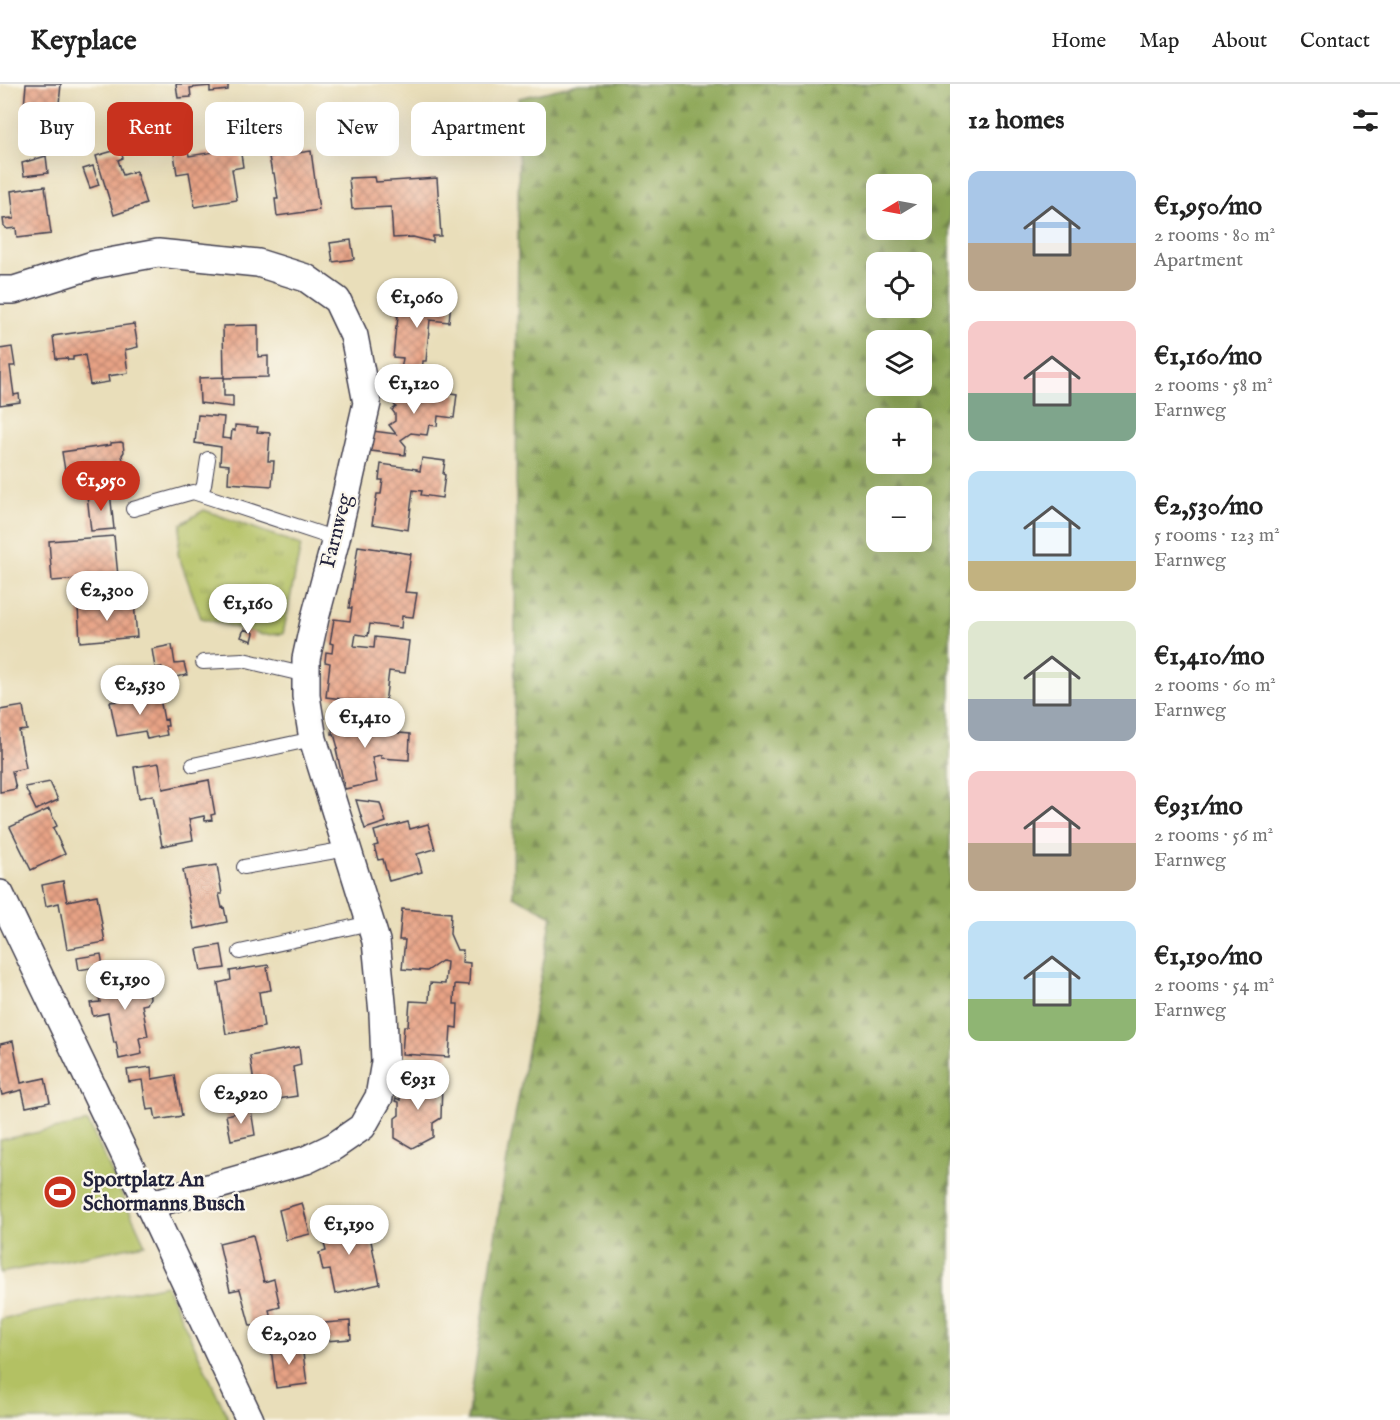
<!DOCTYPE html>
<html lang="en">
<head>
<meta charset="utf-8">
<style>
	body { margin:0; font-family:"IM FELL English",serif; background:#f6f6f6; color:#222; height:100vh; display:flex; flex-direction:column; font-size:22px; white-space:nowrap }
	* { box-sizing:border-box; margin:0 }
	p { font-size:20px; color:#767676 }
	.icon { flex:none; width:33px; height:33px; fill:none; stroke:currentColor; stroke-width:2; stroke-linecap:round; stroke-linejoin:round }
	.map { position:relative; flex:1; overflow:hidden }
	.drawer { display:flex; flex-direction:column; background:#fff; width:450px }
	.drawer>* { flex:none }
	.banner { position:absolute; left:18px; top:18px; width:570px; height:54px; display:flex; gap:12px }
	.needle { width:39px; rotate:260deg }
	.buttons { position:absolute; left:866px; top:90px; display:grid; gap:12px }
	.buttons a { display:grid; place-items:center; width:66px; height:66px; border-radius:12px; background:#fff; box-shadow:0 6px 24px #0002; font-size:30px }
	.price { position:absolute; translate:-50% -51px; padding:0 14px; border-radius:21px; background:#fff; color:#222; font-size:20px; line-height:39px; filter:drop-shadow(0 2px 3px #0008) }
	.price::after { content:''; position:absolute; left:50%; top:36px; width:18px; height:14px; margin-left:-9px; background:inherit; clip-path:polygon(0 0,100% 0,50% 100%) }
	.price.current { background:#c8321e; color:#fff }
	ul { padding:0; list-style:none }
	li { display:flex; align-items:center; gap:18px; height:150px; padding:0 18px }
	li span { display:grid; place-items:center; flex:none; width:168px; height:120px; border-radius:12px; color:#555 }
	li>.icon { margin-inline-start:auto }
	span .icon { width:72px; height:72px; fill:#fffc; stroke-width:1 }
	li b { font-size:26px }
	h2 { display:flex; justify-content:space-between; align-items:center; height:72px; padding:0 18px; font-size:26px }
	.chip { padding:0 21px; border-radius:12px; background:#fff; box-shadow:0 6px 24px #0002; font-size:21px; line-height:54px }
	.chip.current { background:#c8321e; color:#fff }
	header { display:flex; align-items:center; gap:36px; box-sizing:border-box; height:84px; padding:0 30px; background:#fff; border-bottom:2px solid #e0e0e0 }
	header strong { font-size:28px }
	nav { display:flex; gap:33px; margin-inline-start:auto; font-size:21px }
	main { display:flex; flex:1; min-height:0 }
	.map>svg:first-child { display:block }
	.grass { fill:#b3c163; stroke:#6a724f; stroke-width:1.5 }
	.forest { fill:url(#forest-firs); stroke:#58644a; stroke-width:1.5; fill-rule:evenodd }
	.park { fill:url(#park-tufts); stroke:#6a724f; stroke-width:1.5 }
	.building { fill:url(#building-cross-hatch) }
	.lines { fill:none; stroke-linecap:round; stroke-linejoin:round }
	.lane-casing { stroke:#403e4e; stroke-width:16 }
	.street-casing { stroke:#403e4e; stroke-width:30 }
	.lane { stroke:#fff; stroke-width:14 }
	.street { stroke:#fff; stroke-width:27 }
	.labels { text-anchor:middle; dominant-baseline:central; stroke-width:4.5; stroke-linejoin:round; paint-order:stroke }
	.street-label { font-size:21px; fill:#22223b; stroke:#fbf7ec }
	.poi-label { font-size:21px; font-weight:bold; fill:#22223b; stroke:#fbf7ec; text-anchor:start }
</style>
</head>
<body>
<header>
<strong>Keyplace</strong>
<nav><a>Home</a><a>Map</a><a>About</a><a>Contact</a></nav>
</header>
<main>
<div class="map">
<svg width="950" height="1336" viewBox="0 0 950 1336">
	<defs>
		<pattern id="forest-firs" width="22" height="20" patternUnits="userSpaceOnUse" patternTransform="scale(1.5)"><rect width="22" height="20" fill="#8ea759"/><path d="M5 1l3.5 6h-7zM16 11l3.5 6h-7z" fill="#74884b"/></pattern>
		<pattern id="park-tufts" width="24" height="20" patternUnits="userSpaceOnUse" patternTransform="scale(1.5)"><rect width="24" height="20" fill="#b3c163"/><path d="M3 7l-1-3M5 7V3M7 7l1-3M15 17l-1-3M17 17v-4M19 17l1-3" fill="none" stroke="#919c53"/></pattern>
		<pattern id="building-cross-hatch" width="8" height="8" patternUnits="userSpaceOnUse" patternTransform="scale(1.5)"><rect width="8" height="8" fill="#e8a385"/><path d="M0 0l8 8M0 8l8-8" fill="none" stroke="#bc846e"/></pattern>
	</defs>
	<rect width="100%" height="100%" fill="#fbf7ec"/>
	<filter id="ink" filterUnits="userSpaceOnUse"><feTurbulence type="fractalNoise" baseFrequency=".0167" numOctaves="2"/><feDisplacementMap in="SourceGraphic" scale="12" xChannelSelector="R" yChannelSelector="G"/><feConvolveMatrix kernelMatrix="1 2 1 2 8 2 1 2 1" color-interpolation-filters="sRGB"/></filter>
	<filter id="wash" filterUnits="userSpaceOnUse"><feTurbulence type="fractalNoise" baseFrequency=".008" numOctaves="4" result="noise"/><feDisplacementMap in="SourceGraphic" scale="24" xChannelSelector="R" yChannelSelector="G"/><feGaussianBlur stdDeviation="1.35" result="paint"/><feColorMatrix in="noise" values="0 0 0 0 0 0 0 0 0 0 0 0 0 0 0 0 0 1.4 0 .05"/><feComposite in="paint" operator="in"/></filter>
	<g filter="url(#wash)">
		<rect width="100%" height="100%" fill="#e9deba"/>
		<path class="grass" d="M88,1038L145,1160L0,1189V1056Z
			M166,1201L229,1336H0V1235Z"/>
		<path class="forest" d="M579,0H950V1336H467L506,1081L552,832L513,812L519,14ZM876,100H921V146H876ZM876,178H921V224H876ZM876,256H921V302H876ZM876,334H921V380H876ZM876,412H921V458H876Z"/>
		<path class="park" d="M204,426L301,461L283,550L262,551L201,534L178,470L181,440Z"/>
		<g id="blocks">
			<path class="building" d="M26,0H61L56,49L22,46Z
				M176,0H228V6L210,8V2L190,4L191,13L178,14Z
				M187,62L189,72L240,64L243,83L232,85L237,116L195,123L189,88L177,90L173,63Z
				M120,65L123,74L118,76L123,91L136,87L146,120L114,131L96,72Z
				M311,67L319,126L277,132L275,115H278L274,89H272L269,73Z
				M46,72L48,89L24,92L22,79Z
				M93,82L99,101L90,104L83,85Z
				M375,93L376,98L437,94L441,152H433V158L413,153L393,154L391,123L352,125L349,94Z
				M45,102L51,150L17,154L16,144L7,145L4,142L3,135L11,134V135H14L11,107Z
				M351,156L354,175L333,178L330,159Z
				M399,211L451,217L449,238L430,236L426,277H423L422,288L401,286L403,274L393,273L396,242H397L398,232H397Z
				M134,240L138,263L125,266L128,289L108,292L109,298L90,301L85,271L73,273V276H68L67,274L56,275L53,252Z
				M258,241V273L268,272V293L224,294V312H233V323L200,319L199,294L224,293L223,242Z
				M12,263L15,282H10L14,311L19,310L20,318L0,321V265Z
				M402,297L432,301L431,306L457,310L454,334L438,332L437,342L429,341L427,351L411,349L401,356L406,362L405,371L371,367L373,347L396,350L389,341L395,337V330L392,326L396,323L392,318L398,314V308L394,303Z
				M198,331L224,333L222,354L231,355L232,346L235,347V341L258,343L257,348L270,349L268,377H274L272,402L228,399L229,381L220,380L221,363L195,359Z
				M121,358L123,359L124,368L122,371L126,396L125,398L116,400L114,398L68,405L62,368L111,361V359Z
				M422,374L445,377L443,390L445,391L442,414L421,411L422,407L413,406L408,446L372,440L377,410H381L383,396H379L381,380L417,385L416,386L420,387Z
				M110,408L114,445L91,447L87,411Z
				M114,452L118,492L52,497L49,457Z
				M358,462L411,470L405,508L417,509L413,533L402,532L401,544L370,540L368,552L356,550L354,562L374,564L375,553L409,557L405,589L389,587L385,620L326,613L330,579L325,578L326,568L332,569L333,560L330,559L334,535L350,537L352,524H349Z
				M134,519L137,553L80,558L78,523Z
				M244,545L254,549L252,557L241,553Z
				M172,561L175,580L184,579L187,591L164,595L162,583L155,584L152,565Z
				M159,609L164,636L167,635L168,642H165L167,651L147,655L145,647L117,652L110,618L118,617V615L136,611V613Z
				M23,622L27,646L19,647L26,684L12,687L16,705L0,708V626Z
				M334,627L357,630L355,645L410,650L409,676L381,674V671L372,673L377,698L345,705L336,665L338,664L334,650H332Z
				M159,679L163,705L209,696L215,730L211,731L212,736L205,737L204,732L189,735L193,756L162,762L153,711L139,714L134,683Z
				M50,698L58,716L36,726L25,703Z
				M356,716L380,719L386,738L365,745Z
				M49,725L57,742L53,744L65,770L31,786L10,743Z
				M408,738L410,745L428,740L435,765L417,770L422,788L389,797L383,775L378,776L374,762L378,761L374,747Z
				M217,781L222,810H219L222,824L224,823L227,838L194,845L183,786Z
				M63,797L67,817L97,811L105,858L67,865L59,819L46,822L42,801Z
				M402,825L451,829L450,850L457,866H463L462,878L470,879L469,901L455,900L454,920H458L457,944L451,943L449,973L402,970L404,942H408L410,917L429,918L430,899L445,900L447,878L442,877L427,887L402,885L405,856H399Z
				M221,861L225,884L201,887L197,865Z
				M101,870L103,882L79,886L77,874Z
				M268,881L269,883L267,884L271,906L259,908L264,943L226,950L218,899L231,896L230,887Z
				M136,890H142L147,894L150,914L147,920L142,921L148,952L139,954L142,970L119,975L116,958L114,959L108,929L93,932L90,919L100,918L96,898Z
				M13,957L21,999L45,994L50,1018L26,1023L22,1006L2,1011L0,1003V960Z
				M299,963L301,981L293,983L297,1012L253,1019L250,1000L254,999L250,972Z
				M151,983L152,995L175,991L182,1032L156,1036L154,1025L147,1026L142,996L129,998L127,986Z
				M400,995L442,997L441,1034L433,1039V1053L412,1064L395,1054V1034L399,1031V1018L395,1017L396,1014L400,1016Z
				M251,1026L255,1051L231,1056L226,1031Z
				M302,1119L310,1150L286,1156L279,1126Z
				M366,1133L380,1200L335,1210L330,1186L323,1187L319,1169L326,1167L320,1143Z
				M253,1151L264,1198L274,1195L280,1223L269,1226L273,1241L250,1242L240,1205L230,1207L219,1159Z
				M350,1237L351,1255L299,1259L298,1241Z
				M302,1261L307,1300L276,1304L271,1265Z"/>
		</g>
	</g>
	<g filter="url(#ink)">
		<use href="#blocks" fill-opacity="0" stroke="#403e4e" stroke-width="1.5"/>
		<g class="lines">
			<g class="lane-casing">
				<path id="lane" d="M200,410L204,401L208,375
					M133,425L193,408L336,455
					M203,578L243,576L306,591
					M193,681L313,655
					M244,783L347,765
					M240,868L370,839"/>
			</g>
			<g class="street-casing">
				<path id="street" d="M0,206H14L93,181L158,169L258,179L306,194L337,216L354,252L367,319L336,455L315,534L306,575V612L313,655L376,857L383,929L385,978L379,1013L362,1043L333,1063L306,1076L149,1121
					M0,810L149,1121L250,1336"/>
			</g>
			<use href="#lane" class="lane"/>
			<use href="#street" class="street"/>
		</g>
	</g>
	<defs>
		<g id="stadium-disc" transform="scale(1.725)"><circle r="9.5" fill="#c8321e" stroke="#fbf7ec"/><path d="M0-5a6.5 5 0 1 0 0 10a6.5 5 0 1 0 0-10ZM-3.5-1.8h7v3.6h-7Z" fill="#fff"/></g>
	</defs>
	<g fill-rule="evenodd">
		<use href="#stadium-disc" x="60" y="1108"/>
	</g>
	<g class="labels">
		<g class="street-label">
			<text transform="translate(337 447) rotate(-76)">Farnweg</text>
		</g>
		<g class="poi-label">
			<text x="83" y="1096">Sportplatz An<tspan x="83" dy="24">Schormanns Busch</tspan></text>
		</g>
	</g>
</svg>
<div class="buttons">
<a><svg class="needle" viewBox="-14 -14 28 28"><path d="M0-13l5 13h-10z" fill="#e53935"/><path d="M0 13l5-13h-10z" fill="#767676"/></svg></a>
<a><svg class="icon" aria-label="locate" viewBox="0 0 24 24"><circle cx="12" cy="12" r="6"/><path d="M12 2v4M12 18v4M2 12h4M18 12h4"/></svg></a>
<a><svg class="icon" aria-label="layers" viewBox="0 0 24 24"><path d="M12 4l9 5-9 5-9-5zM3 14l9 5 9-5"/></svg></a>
<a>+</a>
<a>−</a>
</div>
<b class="price" style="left:417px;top:245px">€1,060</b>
<b class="price" style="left:414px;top:331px">€1,120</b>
<b class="price current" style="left:101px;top:428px">€1,950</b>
<b class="price" style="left:107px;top:538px">€2,300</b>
<b class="price" style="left:248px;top:551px">€1,160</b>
<b class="price" style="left:140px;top:632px">€2,530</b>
<b class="price" style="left:365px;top:665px">€1,410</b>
<b class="price" style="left:125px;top:927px">€1,190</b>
<b class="price" style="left:418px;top:1027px">€931</b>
<b class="price" style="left:241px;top:1041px">€2,920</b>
<b class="price" style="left:349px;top:1172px">€1,190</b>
<b class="price" style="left:289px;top:1282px">€2,020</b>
<div class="banner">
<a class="chip">Buy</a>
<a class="chip current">Rent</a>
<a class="chip">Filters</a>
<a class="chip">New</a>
<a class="chip">Apartment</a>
</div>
</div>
<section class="drawer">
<h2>12 homes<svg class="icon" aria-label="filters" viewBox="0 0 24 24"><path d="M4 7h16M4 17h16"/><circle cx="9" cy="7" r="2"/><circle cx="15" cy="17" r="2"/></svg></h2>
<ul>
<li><span style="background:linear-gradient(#a9c7e8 60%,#b9a48a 0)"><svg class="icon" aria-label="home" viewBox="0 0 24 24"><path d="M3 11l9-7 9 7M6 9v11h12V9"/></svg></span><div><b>€1,950/mo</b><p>2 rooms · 80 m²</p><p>Apartment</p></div></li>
<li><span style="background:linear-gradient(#f6c9c9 60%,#7fa58c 0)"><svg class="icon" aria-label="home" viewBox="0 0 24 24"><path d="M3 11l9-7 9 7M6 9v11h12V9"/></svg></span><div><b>€1,160/mo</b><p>2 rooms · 58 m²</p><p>Farnweg</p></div></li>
<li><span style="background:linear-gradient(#bfe0f5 75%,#c2b280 0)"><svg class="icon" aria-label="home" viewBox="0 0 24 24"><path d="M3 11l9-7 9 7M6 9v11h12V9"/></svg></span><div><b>€2,530/mo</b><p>5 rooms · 123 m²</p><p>Farnweg</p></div></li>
<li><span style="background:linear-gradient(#dfe7d0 65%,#9aa5b1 0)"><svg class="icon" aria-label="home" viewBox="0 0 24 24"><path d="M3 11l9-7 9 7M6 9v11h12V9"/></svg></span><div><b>€1,410/mo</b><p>2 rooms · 60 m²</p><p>Farnweg</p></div></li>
<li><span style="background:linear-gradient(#f6c9c9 60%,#b9a48a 0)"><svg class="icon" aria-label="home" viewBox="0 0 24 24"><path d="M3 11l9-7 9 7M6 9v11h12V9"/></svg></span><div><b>€931/mo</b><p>2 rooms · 56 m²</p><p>Farnweg</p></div></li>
<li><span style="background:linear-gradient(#bfe0f5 65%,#8fb573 0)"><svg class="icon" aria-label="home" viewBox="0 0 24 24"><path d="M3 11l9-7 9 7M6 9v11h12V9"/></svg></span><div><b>€1,190/mo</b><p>2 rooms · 54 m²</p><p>Farnweg</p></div></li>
</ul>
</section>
</main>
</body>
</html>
